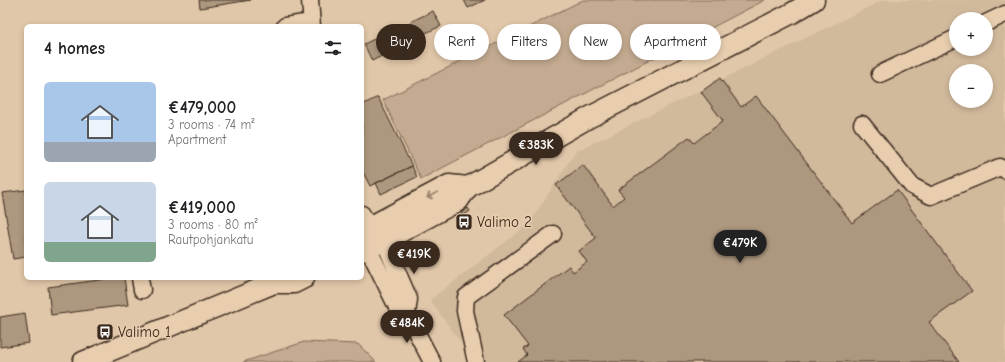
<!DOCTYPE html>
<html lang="en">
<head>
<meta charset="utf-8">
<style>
	body { margin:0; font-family:"Comic Neue",sans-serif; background:#f6f6f6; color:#202124; height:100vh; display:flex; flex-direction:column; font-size:15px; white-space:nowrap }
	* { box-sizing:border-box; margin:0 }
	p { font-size:13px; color:#757577 }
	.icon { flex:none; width:22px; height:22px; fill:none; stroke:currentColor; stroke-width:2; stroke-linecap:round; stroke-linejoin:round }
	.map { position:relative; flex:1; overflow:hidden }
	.sheet { position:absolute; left:24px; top:24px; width:340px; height:256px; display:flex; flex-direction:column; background:#fff; border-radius:6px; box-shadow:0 2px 6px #0003 }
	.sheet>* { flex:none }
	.top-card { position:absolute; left:376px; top:24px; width:380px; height:36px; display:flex; gap:8px }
	.buttons { position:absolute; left:949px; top:12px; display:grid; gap:8px }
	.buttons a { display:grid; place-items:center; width:44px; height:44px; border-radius:50%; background:#fff; box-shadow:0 2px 6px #0003; font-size:20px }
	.price { position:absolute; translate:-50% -34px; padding:0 9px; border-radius:14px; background:#3b2a1e; color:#fff; font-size:13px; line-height:26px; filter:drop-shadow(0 1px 2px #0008) }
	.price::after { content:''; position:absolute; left:50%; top:24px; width:12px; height:9px; margin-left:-6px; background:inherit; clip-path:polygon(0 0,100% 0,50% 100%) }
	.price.current { background:#222; color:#fff }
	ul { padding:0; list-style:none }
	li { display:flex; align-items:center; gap:12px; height:100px; padding:0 20px }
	li span { display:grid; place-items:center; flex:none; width:112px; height:80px; border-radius:6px; color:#555 }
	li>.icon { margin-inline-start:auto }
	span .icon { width:48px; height:48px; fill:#fffc; stroke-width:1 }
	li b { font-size:17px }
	h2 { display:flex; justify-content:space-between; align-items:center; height:48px; padding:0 20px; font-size:17px }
	.pill { padding:0 14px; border-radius:18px; background:#fff; box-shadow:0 2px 6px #0003; font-size:14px; line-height:36px }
	.pill.current { background:#3b2a1e; color:#fff }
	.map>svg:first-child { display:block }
	.built { fill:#d1b99c; fill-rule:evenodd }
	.green { fill:#c3aa90; stroke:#7f6a57 }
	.building { fill:#ad977e; stroke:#3b2a1e }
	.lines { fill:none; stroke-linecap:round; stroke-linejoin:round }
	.minor-casing { stroke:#3b2a1e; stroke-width:19 }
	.major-casing { stroke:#3b2a1e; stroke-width:23 }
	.minor { stroke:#e8ceaf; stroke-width:16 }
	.major { stroke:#e8ceaf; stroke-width:20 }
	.oneway { stroke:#927c66 }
	.labels { text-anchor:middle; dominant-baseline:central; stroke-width:3; stroke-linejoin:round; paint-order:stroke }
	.poi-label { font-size:15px; fill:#3b2a1e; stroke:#e8ceaf; text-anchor:start }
</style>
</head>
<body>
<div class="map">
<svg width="1005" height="362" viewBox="0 0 1005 362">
	<rect width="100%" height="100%" fill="#e1c7a9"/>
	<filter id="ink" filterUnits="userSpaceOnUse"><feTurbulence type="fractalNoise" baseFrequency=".025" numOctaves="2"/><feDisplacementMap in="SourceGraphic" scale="8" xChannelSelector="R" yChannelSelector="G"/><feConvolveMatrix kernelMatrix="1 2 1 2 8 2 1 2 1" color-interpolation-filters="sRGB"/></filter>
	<g filter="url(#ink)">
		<path class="built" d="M883,0H1005V362H475L430,300L529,224L575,152ZM956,19H986V49H956ZM956,71H986V101H956Z"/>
		<path class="green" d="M583,0H765L421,179L383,100Z
			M304,342L358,344L376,362H243Z"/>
		<path class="building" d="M199,0H251L200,8Z
			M464,0H485L468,8Z
			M433,11L441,26L417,37L410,22Z
			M395,29L403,45L372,61L364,44Z
			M478,38L481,46L467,53L463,45Z
			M720,78L741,107L756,96L852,223L897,190L972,291L929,322L959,362H518L527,355L523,349L528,346L504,315L569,266L573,272L587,262L579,251L596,238L556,185L583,165L613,206L624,197L618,190L689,137L694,143L723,121L701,92Z
			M378,97L412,166L370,186L362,170V105Z
			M412,166L417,177L381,194L376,183Z
			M26,190V257L13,259L2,193Z
			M468,208L470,211L463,216L461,213Z
			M114,278H124L128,305L51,315L48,287Z
			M25,313L29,343L0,347V317Z"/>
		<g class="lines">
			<g class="minor-casing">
				<path id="minor" d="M310,0L312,26
					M986,23L1005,14
					M285,26L311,22
					M880,74L956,38
					M862,124L912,186L931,196L1000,167L1005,170
					M362,214L368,228V248L396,305L407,314L432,362
					M375,234L384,241L409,299L407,314
					M140,278L142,290
					M476,362L465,311L466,297L553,234"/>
			</g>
			<g class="major-casing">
				<path id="major" d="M362,231L449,185L468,187
					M362,251L384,241L458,201L468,187L588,118L792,13L814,0
					M83,362L274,283H294L304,278"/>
			</g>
			<use href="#minor" class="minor"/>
			<use href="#major" class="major"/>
		</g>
		<defs><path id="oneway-shaft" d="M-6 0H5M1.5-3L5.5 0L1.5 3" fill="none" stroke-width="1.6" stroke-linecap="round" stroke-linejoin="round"/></defs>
		<use class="oneway" href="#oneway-shaft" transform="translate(432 195) rotate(152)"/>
	</g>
	<defs>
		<g id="bus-square" transform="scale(0.9)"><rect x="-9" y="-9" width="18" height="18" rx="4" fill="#3b2a1e" stroke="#e8ceaf"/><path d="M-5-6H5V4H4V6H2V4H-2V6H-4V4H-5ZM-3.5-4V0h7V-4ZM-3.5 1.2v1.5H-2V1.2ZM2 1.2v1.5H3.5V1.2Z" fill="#fff"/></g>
	</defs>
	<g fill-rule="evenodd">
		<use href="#bus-square" x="464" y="222"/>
		<use href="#bus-square" x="105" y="332"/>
	</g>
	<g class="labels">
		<g class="poi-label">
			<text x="477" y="222">Valimo 2</text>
			<text x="118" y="332">Valimo 1</text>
		</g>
	</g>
</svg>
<div class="buttons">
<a>+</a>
<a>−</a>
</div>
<b class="price" style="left:536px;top:166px">€383K</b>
<b class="price current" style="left:740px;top:264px">€479K</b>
<b class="price" style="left:414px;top:275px">€419K</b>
<b class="price" style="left:407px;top:344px">€484K</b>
<div class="top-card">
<a class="pill current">Buy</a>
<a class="pill">Rent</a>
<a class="pill">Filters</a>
<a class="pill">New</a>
<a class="pill">Apartment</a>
</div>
<section class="sheet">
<h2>4 homes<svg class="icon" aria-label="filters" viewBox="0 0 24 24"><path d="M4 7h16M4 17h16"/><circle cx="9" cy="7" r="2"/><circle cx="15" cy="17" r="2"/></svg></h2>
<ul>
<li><span style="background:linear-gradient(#a9c7e8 75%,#9aa5b1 0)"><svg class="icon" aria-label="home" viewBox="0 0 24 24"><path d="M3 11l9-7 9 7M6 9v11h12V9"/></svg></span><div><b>€479,000</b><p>3 rooms · 74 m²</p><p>Apartment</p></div></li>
<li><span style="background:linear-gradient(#c9d6e8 75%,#7fa58c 0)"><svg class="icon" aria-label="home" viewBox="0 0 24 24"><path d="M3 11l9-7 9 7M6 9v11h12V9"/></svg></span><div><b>€419,000</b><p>3 rooms · 80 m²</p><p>Rautpohjankatu</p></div></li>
</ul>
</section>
</div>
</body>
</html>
